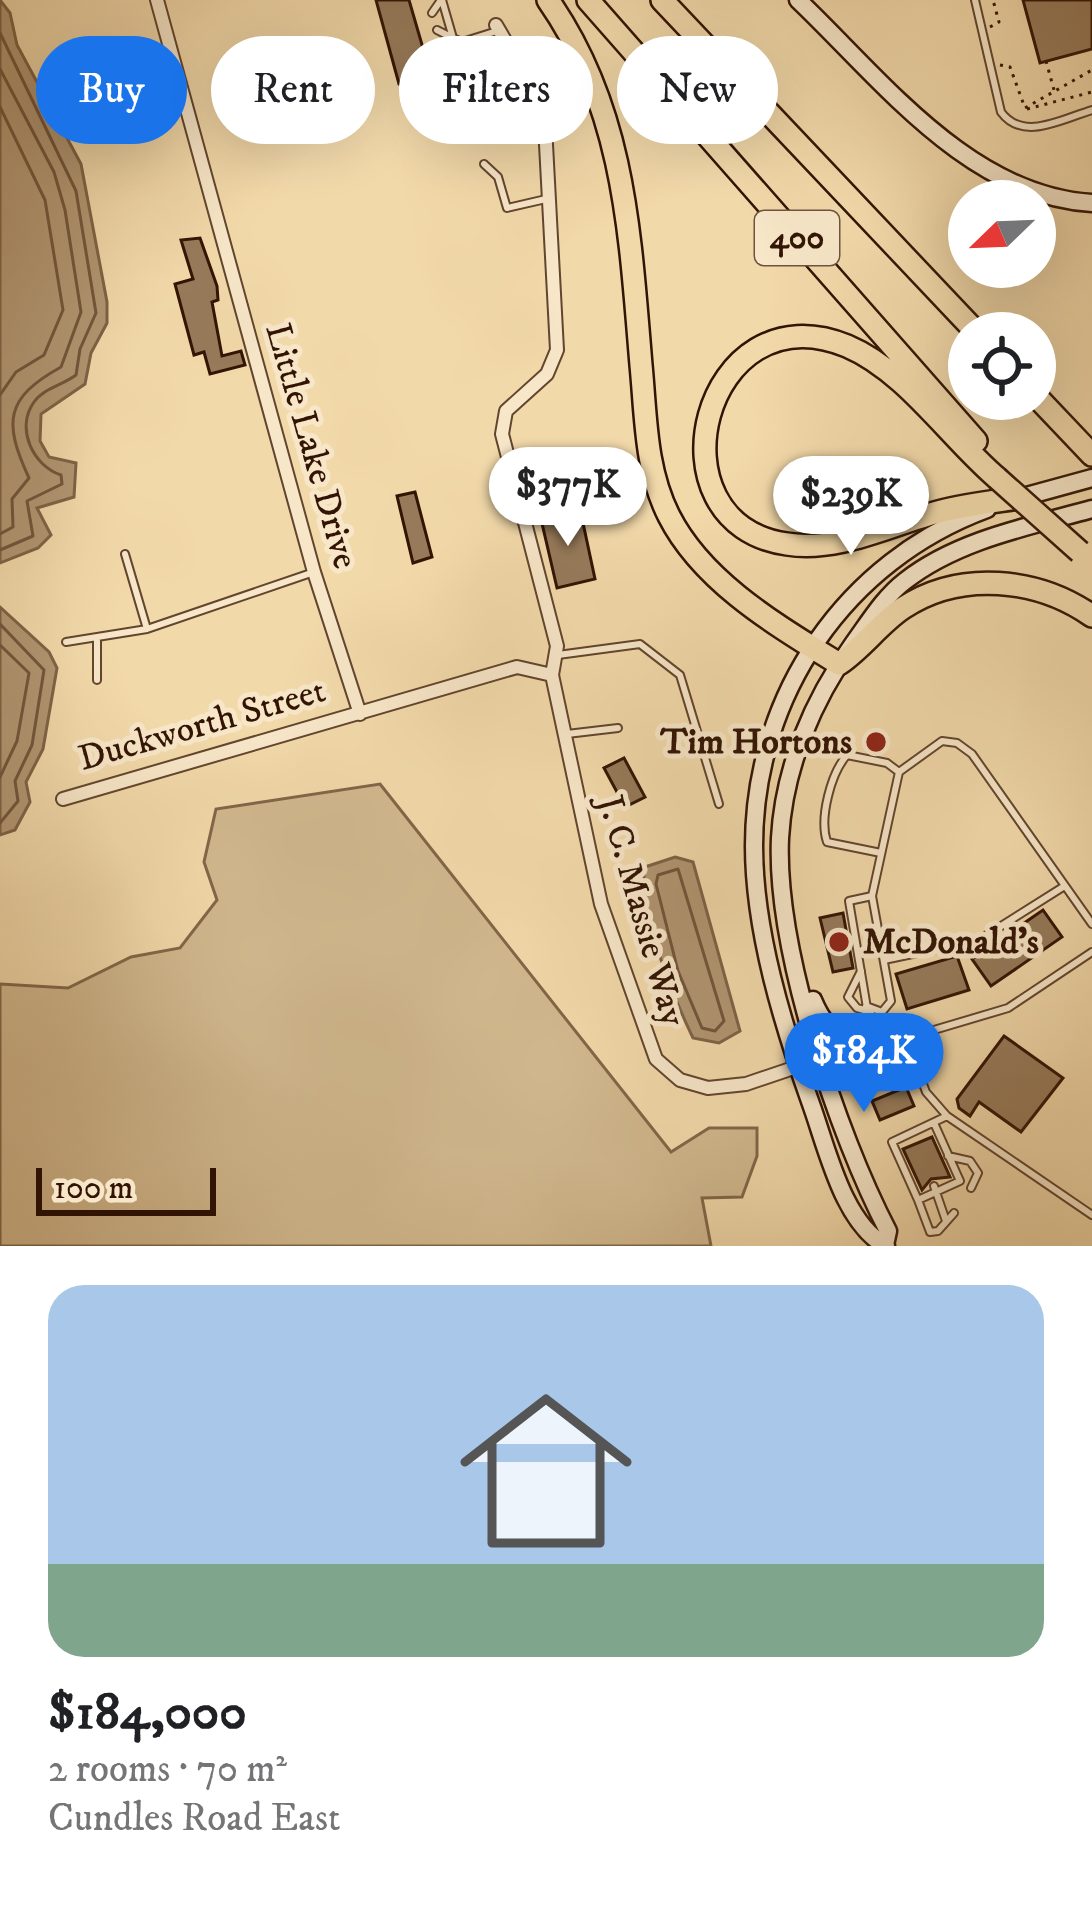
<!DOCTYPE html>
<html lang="en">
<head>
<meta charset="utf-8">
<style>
	body { margin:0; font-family:"IM FELL DW Pica",serif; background:#f6f6f6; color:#202124; height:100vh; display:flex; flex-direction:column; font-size:45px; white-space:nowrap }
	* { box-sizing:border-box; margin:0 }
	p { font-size:39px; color:#757577 }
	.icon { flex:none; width:66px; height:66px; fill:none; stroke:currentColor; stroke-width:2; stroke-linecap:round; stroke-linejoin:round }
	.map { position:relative; height:1246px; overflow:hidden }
	.panel { display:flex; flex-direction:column; background:#fff; flex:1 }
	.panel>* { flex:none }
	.guide { position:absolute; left:36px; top:36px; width:1020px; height:108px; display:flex; gap:24px }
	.needle { width:78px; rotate:247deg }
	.buttons { position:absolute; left:948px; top:180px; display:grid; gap:24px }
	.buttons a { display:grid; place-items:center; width:108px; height:108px; border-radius:50%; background:#fff; box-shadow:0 12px 48px #0002; font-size:60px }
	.scale { position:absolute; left:36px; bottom:30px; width:180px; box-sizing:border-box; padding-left:12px; border:6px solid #321404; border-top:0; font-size:33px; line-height:42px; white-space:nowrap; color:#321404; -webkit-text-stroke:9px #f7e6c8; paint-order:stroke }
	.price { position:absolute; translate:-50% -102px; padding:0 27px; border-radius:42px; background:#fff; color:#222; font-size:39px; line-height:78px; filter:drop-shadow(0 3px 6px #0008) }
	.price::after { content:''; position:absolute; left:50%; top:72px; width:36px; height:27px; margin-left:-18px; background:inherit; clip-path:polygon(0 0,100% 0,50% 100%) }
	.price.active { background:#1a73e8; color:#fff }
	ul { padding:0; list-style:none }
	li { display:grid; align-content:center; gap:24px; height:636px; padding:0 48px }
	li+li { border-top:3px solid #e0e0e0 }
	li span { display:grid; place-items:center; height:372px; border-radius:36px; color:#555 }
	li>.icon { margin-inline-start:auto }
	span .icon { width:216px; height:216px; fill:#fffc; stroke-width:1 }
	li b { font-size:51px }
	.tag { padding:0 42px; border-radius:54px; background:#fff; box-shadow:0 12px 48px #0002; font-size:42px; line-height:108px }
	.tag.active { background:#1a73e8; color:#fff }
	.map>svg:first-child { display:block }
	.green { fill:#d1b88e; stroke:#826649; stroke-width:3 }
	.water { fill:#b19672; stroke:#7e6246; stroke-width:3 }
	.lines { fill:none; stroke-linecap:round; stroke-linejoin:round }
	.shore { stroke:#72553b; stroke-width:3 }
	.building { fill:#967a5a; stroke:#321404; stroke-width:3 }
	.service-casing { stroke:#62452e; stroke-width:10 }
	.minor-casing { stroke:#62452e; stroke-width:16 }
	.secondary-casing { stroke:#321404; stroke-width:21 }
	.motorway-casing { stroke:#321404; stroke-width:26 }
	.path { stroke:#321404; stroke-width:3; stroke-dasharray:3 6; stroke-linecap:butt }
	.service { stroke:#f7e6c8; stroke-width:6 }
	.minor { stroke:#f7e6c8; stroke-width:12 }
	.secondary { stroke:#f7e6c8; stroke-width:16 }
	.motorway { stroke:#f2d9aa; stroke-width:21 }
	.motorway-bridge-casing { stroke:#321404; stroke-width:26; stroke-linecap:butt }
	.motorway-bridge { stroke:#f2d9aa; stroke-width:21 }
	.poi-dot { fill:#8f2418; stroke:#f7e6c8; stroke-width:4.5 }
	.labels { text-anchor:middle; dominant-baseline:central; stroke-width:10; stroke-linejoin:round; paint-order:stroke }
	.shield { fill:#f7e6c8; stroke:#6d533f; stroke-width:3 }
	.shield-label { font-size:33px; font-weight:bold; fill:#321404 }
	.street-label { font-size:36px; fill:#321404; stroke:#f7e6c8 }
	.poi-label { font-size:36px; font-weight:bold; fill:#321404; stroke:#f7e6c8; text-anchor:end }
</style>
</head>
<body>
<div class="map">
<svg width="1092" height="1246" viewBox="0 0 1092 1246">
	<rect width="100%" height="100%" fill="#f2d9aa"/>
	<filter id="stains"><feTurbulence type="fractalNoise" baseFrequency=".00167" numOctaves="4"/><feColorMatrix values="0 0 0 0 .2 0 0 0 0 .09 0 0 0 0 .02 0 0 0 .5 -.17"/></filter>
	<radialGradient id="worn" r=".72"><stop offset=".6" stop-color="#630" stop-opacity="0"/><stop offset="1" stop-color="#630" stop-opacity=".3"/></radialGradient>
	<path class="green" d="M380,784L671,1152L709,1128H757V1156L742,1197L702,1198L711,1246H0V984L68,988L131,957L180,948L217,900L204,862L216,809Z"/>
	<path class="water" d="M0,0L10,13L17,45L81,164L107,302V323L91,353L85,384L41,414L40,441L49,457L76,463L74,497L37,508L51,535L38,548L0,563Z
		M0,607L49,652L57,668L43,749L26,782L30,802L15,830L0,835Z
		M675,857L693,862L740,1031L719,1043L693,1038C674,998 637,910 645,867Z"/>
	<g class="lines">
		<path class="shore" d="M0,33L76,191L96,313L80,349L76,375C63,385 44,388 34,402C15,428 33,466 61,475L62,484L27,501L33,536L0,550
			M0,69L54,172L65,210L81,312L61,367C5,398 3,422 29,478L12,499L13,527L0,534
			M0,107L45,200L63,310L44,355L16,372L0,395
			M0,624L44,670L32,745L15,781L18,801L0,823
			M0,645L29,673L17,741L0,777
			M678,869L724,1021L715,1031L702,1028L678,971L656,884L658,875Z"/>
	</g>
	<path class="building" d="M376,0H409L427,62L450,76L440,101L432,104L399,84Z
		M1023,0H1092V49L1040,63Z
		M200,238L217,286L218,300L212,302L222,356L241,351L245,365L210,374L204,352L194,355L175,284L193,279L181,240Z
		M415,492L432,557L413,563L397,496Z
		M580,509L595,579L557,588L541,519Z
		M624,758L645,797L625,807L604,768Z
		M1043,910L1062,937L991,986L972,959Z
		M843,913L853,968L833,972L820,918Z
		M957,956L969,990L907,1009L896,974Z
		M1004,1036L1063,1078L1021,1132L979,1102L970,1116L959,1108L957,1099Z
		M906,1087L914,1106L880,1120L872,1101Z
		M932,1137L950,1177L931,1179L922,1190L903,1149Z"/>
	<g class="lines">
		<g class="service-casing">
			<path id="service" d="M442,0L453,38L462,42L497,31
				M975,0L1001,112C1023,142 1062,119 1092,110
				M432,13L441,0
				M437,30L453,38
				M484,164L498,177L507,208L546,199
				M125,554L147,629
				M97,641V680
				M66,642L147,629L314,572
				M558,655L640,644L680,675L719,804
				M567,734L618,728
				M881,853L827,842C819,818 831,773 847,755L887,763L899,772
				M884,960L979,940L1063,887
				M861,971L848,997L857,1008L871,1012
				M866,1006L882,1012L891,1001L872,896L899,772L942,741L957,743L972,754L1092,924
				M867,1008L849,901L872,896
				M907,1038L1008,1008L1092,952
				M907,1042L926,1092L947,1116L1092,1215
				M820,1059L883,1044
				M934,1123L960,1181L918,1200L892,1142L947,1116
				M948,1156L970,1161L978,1173L971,1188
				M934,1186L946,1221
				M918,1200L930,1232L938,1231L954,1213"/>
		</g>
		<g class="minor-casing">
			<path id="minor" d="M157,0L314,572L360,714
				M496,25L544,107L557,350L547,374L506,411L502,434L557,646L552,675
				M552,675L601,904L656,1059L680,1080L708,1088L746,1084L820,1059
				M63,799L517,667L552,675"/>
		</g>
		<g class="secondary-casing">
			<path id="secondary" d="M798,0C881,79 969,196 1092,203
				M1012,500L1092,478
				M813,1000C835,1053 860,1033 906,1038
				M885,1245L888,1231C837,1133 775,948 780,838C784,767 813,700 853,644C869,622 884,597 905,581C957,540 1030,526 1092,509
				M886,1246C843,1223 827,1148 811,1104C783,1025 754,931 754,846C754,694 846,561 987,509"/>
		</g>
		<g class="motorway-casing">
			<path id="motorway" d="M548,0C625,110 630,235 641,365C646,416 645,469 669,516C703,583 778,626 839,664C863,648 879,624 903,608C960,570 1038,578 1092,616
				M588,0L976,441
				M662,0L977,333
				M1035,395L1092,455
				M997,478C949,437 906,371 847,346C703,287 644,524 787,544C839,552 889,525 938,512C964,505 991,502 1018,498"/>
		</g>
		<path class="path" d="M990,27L999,22L993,0
			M1046,61L1054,90
			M1000,65L1010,67L1025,108L1092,70
			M1027,109L1092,92"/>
		<use href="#service" class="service"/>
		<use href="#minor" class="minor"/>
		<use href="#secondary" class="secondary"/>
		<use href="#motorway" class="motorway"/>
		<g class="motorway-bridge-casing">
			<path id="motorway-bridge" d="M997,478L1080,552"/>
		</g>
		<use href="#motorway-bridge" class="motorway-bridge"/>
	</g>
	<g class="poi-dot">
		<circle cx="876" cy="742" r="12"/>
		<circle cx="839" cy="942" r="12"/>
	</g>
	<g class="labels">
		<rect class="shield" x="755" y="211" width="84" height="54" rx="9"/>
		<g class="shield-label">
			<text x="797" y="238">400</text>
		</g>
		<g class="street-label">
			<text transform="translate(311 446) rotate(74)">Little Lake Drive</text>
			<text transform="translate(202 725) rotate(-16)">Duckworth Street</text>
			<text transform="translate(641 911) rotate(74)">J. C. Massie Way</text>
		</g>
		<g class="poi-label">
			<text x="852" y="742">Tim Hortons</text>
			<text x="863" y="942" text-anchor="start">McDonald's</text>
		</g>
	</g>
	<rect width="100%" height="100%" filter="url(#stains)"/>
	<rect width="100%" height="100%" fill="url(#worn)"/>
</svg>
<div class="buttons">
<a><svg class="needle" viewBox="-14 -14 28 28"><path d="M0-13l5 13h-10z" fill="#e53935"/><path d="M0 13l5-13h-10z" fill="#757577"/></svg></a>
<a><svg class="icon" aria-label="locate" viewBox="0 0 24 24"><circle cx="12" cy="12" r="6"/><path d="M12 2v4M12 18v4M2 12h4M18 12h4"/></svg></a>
</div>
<div class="scale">100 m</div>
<b class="price" style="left:568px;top:549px">$377K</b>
<b class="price" style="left:851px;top:558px">$239K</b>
<b class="price active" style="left:864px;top:1115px">$184K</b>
<div class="guide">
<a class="tag active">Buy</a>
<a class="tag">Rent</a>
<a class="tag">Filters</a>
<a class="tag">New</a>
</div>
</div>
<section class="panel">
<ul>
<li><span style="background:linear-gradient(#a9c7e8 75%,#7fa58c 0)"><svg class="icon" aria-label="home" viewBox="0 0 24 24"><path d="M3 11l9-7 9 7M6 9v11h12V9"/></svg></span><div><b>$184,000</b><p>2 rooms · 70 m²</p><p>Cundles Road East</p></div></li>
</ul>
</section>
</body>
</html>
